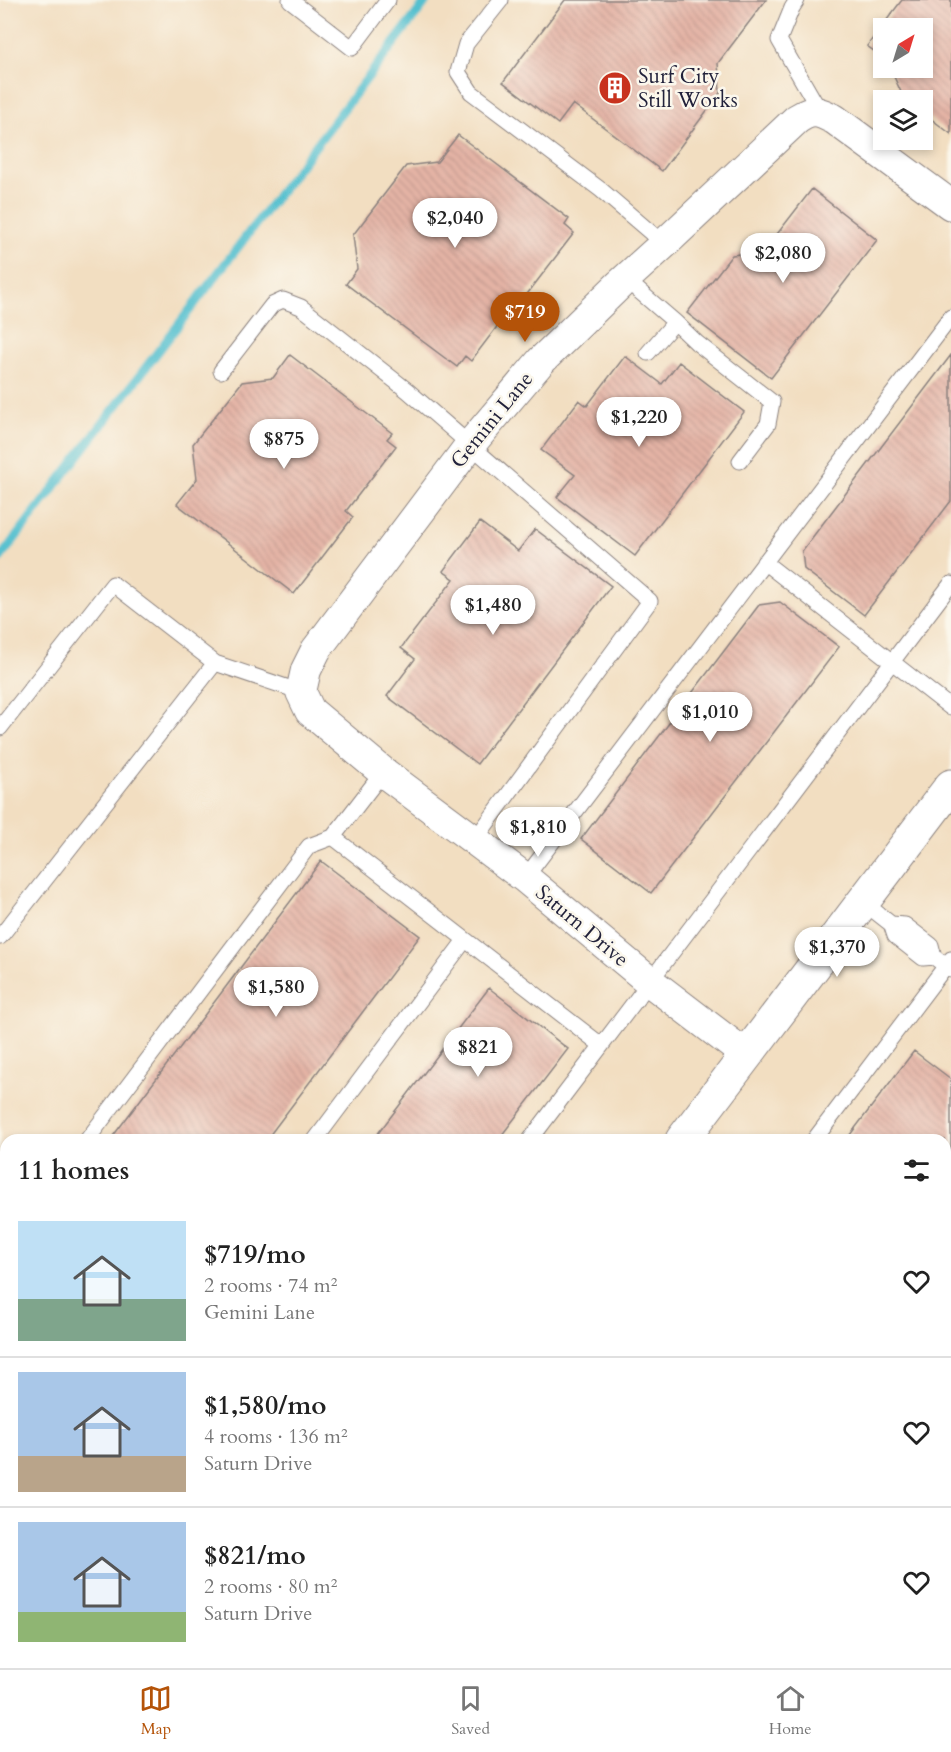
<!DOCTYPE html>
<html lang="en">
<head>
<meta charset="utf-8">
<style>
	body { margin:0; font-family:Cardo,serif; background:#f2f2f2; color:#222; height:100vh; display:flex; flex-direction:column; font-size:22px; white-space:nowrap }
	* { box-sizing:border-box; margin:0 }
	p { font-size:20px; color:#767676 }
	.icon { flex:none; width:33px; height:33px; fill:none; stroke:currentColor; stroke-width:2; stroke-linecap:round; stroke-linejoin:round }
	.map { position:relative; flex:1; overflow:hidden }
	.details { position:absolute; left:0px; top:1134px; width:951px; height:534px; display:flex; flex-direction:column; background:#fff; border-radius:18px 18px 0 0; box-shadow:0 3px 9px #0003 }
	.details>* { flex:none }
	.needle { width:39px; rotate:38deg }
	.tools { position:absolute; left:873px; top:18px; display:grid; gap:12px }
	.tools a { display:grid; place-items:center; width:60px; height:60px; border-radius:0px; background:#fff; box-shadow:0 3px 9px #0003; font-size:30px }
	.price { position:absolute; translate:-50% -51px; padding:0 14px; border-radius:21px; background:#fff; color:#222; font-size:20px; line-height:39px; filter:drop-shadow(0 2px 3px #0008) }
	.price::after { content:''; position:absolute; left:50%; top:36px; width:18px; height:14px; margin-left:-9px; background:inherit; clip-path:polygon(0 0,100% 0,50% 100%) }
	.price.active { background:#b45309; color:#fff }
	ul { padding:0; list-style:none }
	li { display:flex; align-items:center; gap:18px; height:150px; padding:0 18px }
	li+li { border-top:2px solid #e0e0e0 }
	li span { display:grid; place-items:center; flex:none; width:168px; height:120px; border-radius:0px; color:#555 }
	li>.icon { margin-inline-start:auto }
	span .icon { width:72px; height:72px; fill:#fffc; stroke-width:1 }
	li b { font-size:26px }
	h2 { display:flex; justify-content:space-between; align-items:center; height:72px; padding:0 18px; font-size:26px }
	.menu { display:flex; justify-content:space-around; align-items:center; height:84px; border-top:2px solid #e0e0e0; background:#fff; font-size:16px; color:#767676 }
	.menu a { display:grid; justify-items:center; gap:3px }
	.menu .active { color:#b45309 }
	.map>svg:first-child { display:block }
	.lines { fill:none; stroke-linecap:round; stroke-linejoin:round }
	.stream { stroke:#54c0cf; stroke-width:9 }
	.building { fill:url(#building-back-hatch) }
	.service-casing { stroke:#8a807e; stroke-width:17 }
	.minor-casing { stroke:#8a807e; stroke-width:32 }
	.tertiary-casing { stroke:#8a807e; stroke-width:35 }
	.service { stroke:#fff; stroke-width:15 }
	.minor { stroke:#fff; stroke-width:30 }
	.tertiary { stroke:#fff; stroke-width:33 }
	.labels { text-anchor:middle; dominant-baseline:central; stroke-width:5; stroke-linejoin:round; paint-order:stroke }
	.poi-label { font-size:21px; fill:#22223b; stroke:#fbf7ec; text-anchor:start }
	.street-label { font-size:21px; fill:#22223b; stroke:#fbf7ec }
</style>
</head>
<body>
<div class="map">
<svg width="951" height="1668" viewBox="0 0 951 1668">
	<defs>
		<pattern id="building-back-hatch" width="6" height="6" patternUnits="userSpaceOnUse" patternTransform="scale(1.5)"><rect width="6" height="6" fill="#e4b3a5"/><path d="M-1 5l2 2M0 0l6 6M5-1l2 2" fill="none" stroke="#c39a8f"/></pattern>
	</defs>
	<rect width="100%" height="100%" fill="#fbf7ec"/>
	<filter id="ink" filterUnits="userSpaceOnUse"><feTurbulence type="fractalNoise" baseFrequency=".0167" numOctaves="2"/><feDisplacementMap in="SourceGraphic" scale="12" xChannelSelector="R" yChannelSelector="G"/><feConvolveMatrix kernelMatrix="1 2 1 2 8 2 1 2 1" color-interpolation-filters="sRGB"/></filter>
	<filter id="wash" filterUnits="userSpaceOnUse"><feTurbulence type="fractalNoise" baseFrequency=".008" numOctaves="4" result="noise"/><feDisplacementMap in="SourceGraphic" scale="24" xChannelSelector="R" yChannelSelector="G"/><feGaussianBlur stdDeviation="1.35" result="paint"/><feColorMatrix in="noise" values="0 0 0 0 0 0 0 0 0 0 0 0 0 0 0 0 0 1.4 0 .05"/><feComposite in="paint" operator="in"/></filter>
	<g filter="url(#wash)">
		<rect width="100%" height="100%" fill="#f2dec1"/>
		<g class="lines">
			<path class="stream" d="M0,558L427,0"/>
		</g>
		<g id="blocks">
			<path class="building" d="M565,0H766L718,63L720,93L662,171L573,104L558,124L503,82Z
				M902,0H951V134L922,112V100H912L901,92L890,68H922V28H884V58L867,46Z
				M458,135L569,219L565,225L574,233L518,306L515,303L471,361L465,356L457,367L346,284L357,269L353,235L406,166L437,162Z
				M812,189L877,240L771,378L687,313L732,255L764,251Z
				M290,355L392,433L387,439L396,446L346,511L353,517L294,594L177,504L197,479L193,444L242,382L273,378Z
				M951,355V501L864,615L804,569L802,551Z
				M625,356L662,384L679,362L744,412L635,556L557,497L575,475L541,450L579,400L587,406Z
				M480,522L518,551L535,529L611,586L477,764L387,696L415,659L401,648L454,579L443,571Z
				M780,602L839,647L651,893L581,839L759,605Z
				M321,861L420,936L266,1140H110Z
				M489,988L568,1049L498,1140H373Z
				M914,1051L951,1079V1216L945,1224V1140H846Z
				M0,1197L6,1201V1236L0,1243Z
				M6,1317V1349L0,1344V1325Z
				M945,1326L951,1330V1432L945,1427Z
				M945,1618L951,1622V1668H856L861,1662H945Z
				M15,1662L21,1664L22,1662H62L70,1668H10Z
				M104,1662H164L159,1668H112Z
				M485,1662H568L564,1668H492Z"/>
		</g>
	</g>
	<g filter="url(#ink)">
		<use href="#blocks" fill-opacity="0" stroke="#8a807e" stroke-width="1.5"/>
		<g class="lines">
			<g class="service-casing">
				<path id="service" d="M290,0L352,48L388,0
					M501,0L466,44L458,72L471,92L601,190L664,244
					M797,0L792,8L779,40L821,113
					M625,279L675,322L648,353
					M675,322L697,343L772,402L768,424L740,461
					M221,371L272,305L283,300L301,307L408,391L650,601L474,841
					M764,562L951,708
					M0,728L113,584L215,663L301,692
					M333,837L601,1045
					M525,878L951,317
					M863,902L891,924L905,925L931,945L934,957L951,970
					M891,924L895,936L923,958L934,957
					M0,937L215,663
					M87,1140L309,846L333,837L383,772
					M315,1140L465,940
					M530,1140L951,584
					M814,1140L951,959
					M945,1480L951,1472
					M945,1564L951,1569
					M691,1662L699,1668
					M412,1668L417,1662
					M596,1668L600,1662
					M661,1668L666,1662
					M803,1668L808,1662"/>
			</g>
			<g class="minor-casing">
				<path id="minor" d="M746,1055L649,981L525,878L383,772L310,711L301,692L306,670L316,650L470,445L541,361L620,284L664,244L797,119C813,109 817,111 834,119L951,205
					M0,1424L6,1429
					M0,1599L6,1591"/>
			</g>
			<g class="tertiary-casing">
				<path id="tertiary" d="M682,1140L951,786
					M282,1668L287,1662"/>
			</g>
			<use href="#service" class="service"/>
			<use href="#minor" class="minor"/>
			<use href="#tertiary" class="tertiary"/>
		</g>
	</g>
	<defs>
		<g id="building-disc" transform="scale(1.725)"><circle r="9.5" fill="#c8321e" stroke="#fbf7ec"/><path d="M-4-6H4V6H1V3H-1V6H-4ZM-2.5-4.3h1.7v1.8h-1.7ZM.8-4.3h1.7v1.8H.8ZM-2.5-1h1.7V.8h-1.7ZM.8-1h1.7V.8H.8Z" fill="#fff"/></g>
	</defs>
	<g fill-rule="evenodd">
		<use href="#building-disc" x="615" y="88"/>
	</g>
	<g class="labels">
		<g class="poi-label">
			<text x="638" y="76">Surf City<tspan x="638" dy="24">Still Works</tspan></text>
		</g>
		<g class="street-label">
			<text transform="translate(492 420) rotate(-51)">Gemini Lane</text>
			<text transform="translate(582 926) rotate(40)">Saturn Drive</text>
		</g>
	</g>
</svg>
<div class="tools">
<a><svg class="needle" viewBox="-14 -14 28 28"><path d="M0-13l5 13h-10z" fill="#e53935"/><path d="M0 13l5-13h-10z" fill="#767676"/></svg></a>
<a><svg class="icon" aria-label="layers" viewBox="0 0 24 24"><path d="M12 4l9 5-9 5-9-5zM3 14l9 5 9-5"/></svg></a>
</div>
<b class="price" style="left:455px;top:249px">$2,040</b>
<b class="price" style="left:783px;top:284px">$2,080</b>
<b class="price active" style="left:525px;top:343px">$719</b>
<b class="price" style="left:639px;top:448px">$1,220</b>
<b class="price" style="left:284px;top:470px">$875</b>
<b class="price" style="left:493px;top:636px">$1,480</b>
<b class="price" style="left:710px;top:743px">$1,010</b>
<b class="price" style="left:538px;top:858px">$1,810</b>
<b class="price" style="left:837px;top:978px">$1,370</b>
<b class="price" style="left:276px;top:1018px">$1,580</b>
<b class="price" style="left:478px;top:1078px">$821</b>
<section class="details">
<h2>11 homes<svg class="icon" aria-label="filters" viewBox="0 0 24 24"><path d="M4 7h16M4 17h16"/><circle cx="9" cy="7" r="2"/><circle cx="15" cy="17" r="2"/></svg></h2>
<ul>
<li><span style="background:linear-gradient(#bfe0f5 65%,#7fa58c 0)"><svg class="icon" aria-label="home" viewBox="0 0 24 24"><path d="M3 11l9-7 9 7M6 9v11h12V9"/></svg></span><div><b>$719/mo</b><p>2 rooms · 74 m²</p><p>Gemini Lane</p></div><svg class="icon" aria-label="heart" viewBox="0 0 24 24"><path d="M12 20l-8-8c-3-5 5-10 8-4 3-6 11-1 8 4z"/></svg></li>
<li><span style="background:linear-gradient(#a9c7e8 70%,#b9a48a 0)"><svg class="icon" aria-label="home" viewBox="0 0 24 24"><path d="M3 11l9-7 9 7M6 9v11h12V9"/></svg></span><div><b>$1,580/mo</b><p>4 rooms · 136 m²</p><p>Saturn Drive</p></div><svg class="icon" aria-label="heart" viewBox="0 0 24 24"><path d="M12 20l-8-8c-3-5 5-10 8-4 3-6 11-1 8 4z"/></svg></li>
<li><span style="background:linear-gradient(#a9c7e8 75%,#8fb573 0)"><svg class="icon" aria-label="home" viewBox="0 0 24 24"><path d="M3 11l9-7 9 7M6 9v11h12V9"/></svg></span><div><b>$821/mo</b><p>2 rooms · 80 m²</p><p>Saturn Drive</p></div><svg class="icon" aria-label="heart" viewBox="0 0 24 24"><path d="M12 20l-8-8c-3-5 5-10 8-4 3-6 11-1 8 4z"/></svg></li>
</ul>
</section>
</div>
<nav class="menu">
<a class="active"><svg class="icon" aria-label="map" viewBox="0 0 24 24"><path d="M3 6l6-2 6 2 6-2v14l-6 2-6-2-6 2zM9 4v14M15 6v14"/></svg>Map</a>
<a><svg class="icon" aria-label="saved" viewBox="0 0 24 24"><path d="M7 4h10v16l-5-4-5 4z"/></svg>Saved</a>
<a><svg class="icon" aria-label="home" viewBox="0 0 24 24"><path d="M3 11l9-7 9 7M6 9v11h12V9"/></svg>Home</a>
</nav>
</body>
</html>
